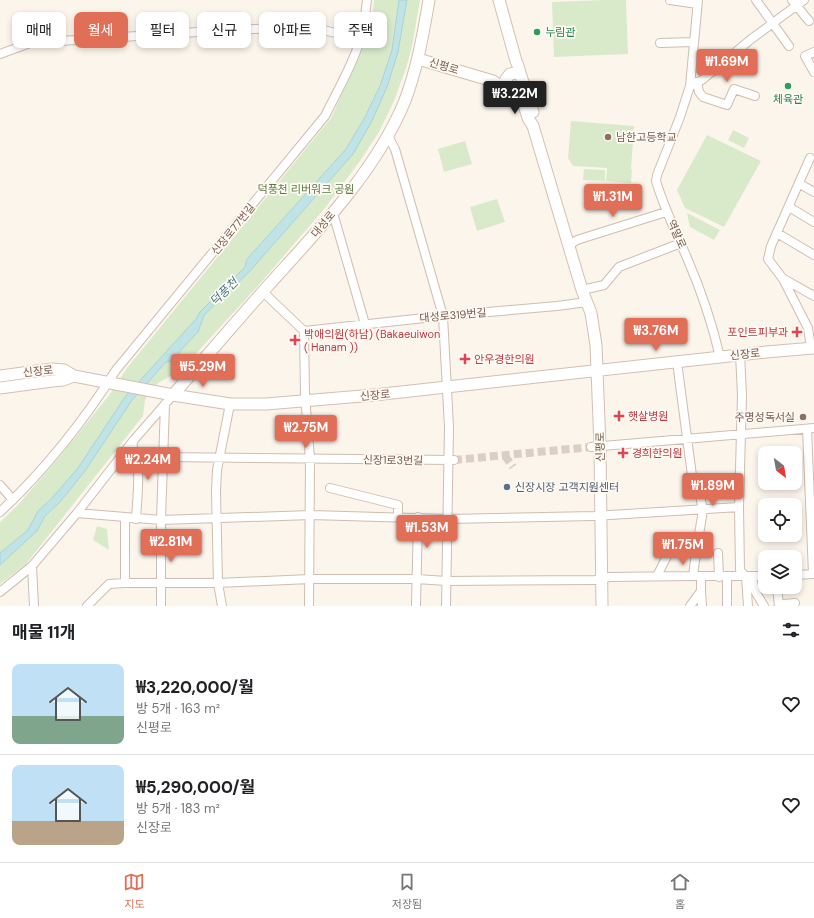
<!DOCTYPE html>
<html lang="ko">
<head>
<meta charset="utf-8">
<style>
	body { margin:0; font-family:"DM Sans","Noto Sans KR",sans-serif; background:#f2f2f2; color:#202124; height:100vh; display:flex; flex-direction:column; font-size:15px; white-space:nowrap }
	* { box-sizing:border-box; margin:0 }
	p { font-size:13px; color:#757577 }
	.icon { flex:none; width:22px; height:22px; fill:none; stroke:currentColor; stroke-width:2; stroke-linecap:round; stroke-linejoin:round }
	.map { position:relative; height:606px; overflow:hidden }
	.drawer { display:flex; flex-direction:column; background:#fff; flex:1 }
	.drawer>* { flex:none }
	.banner { position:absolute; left:12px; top:12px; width:400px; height:36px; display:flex; gap:8px }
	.needle { width:26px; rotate:149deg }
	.buttons { position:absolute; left:758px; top:446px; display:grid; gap:8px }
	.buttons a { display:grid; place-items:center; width:44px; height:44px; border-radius:8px; background:#fff; box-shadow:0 2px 6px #0003; font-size:20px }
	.price { position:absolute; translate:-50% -34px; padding:0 9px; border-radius:4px; background:#e16e57; color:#fff; font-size:13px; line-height:26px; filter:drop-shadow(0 1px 2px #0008) }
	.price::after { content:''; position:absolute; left:50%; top:24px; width:12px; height:9px; margin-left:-6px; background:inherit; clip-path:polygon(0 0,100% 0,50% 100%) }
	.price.selected { background:#222; color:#fff }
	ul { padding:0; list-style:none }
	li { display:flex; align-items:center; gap:12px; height:100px; padding:0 12px }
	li+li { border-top:1px solid #e0e0e0 }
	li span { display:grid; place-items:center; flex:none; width:112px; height:80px; border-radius:8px; color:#555 }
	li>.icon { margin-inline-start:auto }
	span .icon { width:48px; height:48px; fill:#fffc; stroke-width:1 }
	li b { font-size:17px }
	h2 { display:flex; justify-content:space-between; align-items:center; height:48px; padding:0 12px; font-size:17px }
	.tag { padding:0 14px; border-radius:8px; background:#fff; box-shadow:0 2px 6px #0003; font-size:14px; line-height:36px }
	.tag.selected { background:#e16e57; color:#fff }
	.tabs { display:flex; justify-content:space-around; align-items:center; height:56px; border-top:1px solid #e0e0e0; background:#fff; font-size:11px; color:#757577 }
	.tabs a { display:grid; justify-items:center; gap:2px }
	.tabs .selected { color:#e16e57 }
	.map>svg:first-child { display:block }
	.green { fill:#d9eaca }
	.water { fill:#c0e3e6; stroke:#a7d3d8 }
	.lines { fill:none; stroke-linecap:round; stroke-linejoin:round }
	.street-tunnel { stroke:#dbcec5; stroke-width:8; stroke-dasharray:8 4; stroke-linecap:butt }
	.street-casing { stroke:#cfbdb1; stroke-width:10 }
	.secondary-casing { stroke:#d4bfb1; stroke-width:13 }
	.street { stroke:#fff; stroke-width:8 }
	.secondary { stroke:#fff; stroke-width:11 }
	.leisure-dot { fill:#2e9e5b; stroke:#fff9f3; stroke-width:1.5 }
	.education-dot { fill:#8d6e63; stroke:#fff9f3; stroke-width:1.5 }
	.health-dot { fill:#e0444e; stroke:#fff9f3; stroke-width:1.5 }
	.service-dot { fill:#5c6f8a; stroke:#fff9f3; stroke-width:1.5 }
	.labels { text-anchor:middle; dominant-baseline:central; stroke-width:3.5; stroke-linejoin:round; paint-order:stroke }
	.leisure-label { font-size:11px; fill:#27864d; stroke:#fff9f3; text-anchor:start }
	.street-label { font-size:11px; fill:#785b4f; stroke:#fff9f3 }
	.education-label { font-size:11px; fill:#785e54; stroke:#fff9f3; text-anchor:start }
	.park-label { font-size:11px; fill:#5a7d46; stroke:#fff9f3 }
	.health-label { font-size:11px; fill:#be3a42; stroke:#fff9f3; text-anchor:start }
	.service-label { font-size:11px; fill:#4e5e75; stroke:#fff9f3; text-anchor:start }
	.water-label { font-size:12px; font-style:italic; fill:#457c83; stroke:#fff9f3 }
</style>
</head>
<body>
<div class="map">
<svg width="814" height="606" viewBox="0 0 814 606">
	<rect width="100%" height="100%" fill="#fcf5ec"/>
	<path class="green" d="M374,0H420L412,47L406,68L394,101L379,132L360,161L325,208L257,287L181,370L158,383L145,400L143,416L26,564L0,584V522L17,506L57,460L110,394L127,368L331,118L366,41L371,27Z
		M604,0H626L628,54L554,57L552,2Z
		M571,121L634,126L631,169L632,170L631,183L606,181L607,168L573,166L568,158Z
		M733,130L749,138L744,148L728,140Z
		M707,135L761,161L724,227L685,208L677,190Z
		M465,141L472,164L444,172L438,149Z
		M584,169L605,170V181L583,180Z
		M497,199L505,222L477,231L470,207Z
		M687,213L720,230L714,240L690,227Z
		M97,526L107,529L109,550L93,540Z"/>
	<path class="water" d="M399,0H407L398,52L387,87L372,121L353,154L249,272L204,315L198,332L180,351L178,358L175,360L166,362L132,400L85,471L60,502L45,516L37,531L0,565V553L28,530L38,511L52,498L78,468L125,397L196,319L200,312L245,267L247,259L346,149L364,119L380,86L392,50Z"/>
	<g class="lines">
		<path class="street-tunnel" d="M505,456L513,467
			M454,460L591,447"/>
		<g class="street-casing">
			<path id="street" d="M670,0L697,4
				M698,0L690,86L680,117L657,175L656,181C664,208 676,232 687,258C701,290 712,323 720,357
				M756,0L789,46
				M792,0L809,21
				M660,43L694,42
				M814,52L805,56L814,72
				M0,54L30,43L229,30L311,27L360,39
				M697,82L699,92L703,97L727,105L734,89L755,96
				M690,86L702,80L750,40L804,0
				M388,136L395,149L443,316L449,427L446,606
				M810,158L771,246L768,259L783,279L808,328L811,348
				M800,184L814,192
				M789,207L814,222
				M333,213L365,324
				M777,233L814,255
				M568,246L577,240L666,212
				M784,279L814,296
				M582,290L604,285L619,267L681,243
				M263,292L304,331L443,316L557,306L587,302
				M304,331L305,395L310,459L309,606
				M740,354L742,395L739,507L740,570L746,577L748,606
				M677,362L693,483L699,491L703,510L696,553L693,576
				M807,429L813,574
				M133,441C131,452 137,458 138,468C139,485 137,502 136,519
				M591,447L814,428
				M163,457L454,460
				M0,485L13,500
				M330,488L398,505V517
				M0,512C45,470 83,422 116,370L325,116C339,88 358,55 364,25C365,17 366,8 367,0
				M77,513L161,520L311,515L447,519L594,516L739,507
				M718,553L719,577
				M32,566L34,606
				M795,575L814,574
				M657,576L674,542
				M727,577V606
				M752,577L755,591L764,606
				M125,583V518
				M777,587L779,606
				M701,591L702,606
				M0,592L32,566L77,513L133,441L173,395
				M87,606L109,584L125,583H218L310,579H417L446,581L595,580L609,577L693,576H765
				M161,606V520L165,404
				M222,606L218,583L216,491L217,470L230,404
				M416,606L418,517
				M690,606L701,591V576
				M782,606L783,604L795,603"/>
		</g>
		<g class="secondary-casing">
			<path id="secondary" d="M499,0L516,61C519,66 519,71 521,76C525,88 529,100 533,112
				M418,59L493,81C499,86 506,87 514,89L519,88
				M508,87L506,79L510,74L515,73L520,75
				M514,89L524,105L528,118L533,126L582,290L591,313L596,345L600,446L602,606
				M0,376L52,369L64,370L74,376L173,395L230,404H266L374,395L766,352L814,348
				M0,388L52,381L63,380L74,376
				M173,395C204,359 235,323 267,287C317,231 374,174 404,103C417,70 423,35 429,0"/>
		</g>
		<use href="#street" class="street"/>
		<use href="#secondary" class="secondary"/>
	</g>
	<g class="leisure-dot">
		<circle cx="537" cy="32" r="4"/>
		<circle cx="788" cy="86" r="4"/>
	</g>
	<g class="education-dot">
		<circle cx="608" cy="137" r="4"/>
		<circle cx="803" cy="417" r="4"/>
	</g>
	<g class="health-dot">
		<path d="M795 326h4v4h4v4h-4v4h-4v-4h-4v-4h4z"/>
		<path d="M293 334h4v4h4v4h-4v4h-4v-4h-4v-4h4z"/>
		<path d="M463 353h4v4h4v4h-4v4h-4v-4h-4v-4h4z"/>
		<path d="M617 410h4v4h4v4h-4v4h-4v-4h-4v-4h4z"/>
		<path d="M621 447h4v4h4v4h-4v4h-4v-4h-4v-4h4z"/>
	</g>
	<circle class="service-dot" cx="507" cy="487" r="4"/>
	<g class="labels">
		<g class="leisure-label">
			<text x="545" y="32">누림관</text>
			<text x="788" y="99" text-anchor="middle">체육관</text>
		</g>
		<g class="street-label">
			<text transform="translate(444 66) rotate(17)">신평로</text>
			<text transform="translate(323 224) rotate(-50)">대성로</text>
			<text transform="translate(233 229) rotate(-51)">신장로77번길</text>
			<text transform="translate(677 234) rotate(66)">역말로</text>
			<text transform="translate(453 315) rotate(-5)">대성로319번길</text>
			<text transform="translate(745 354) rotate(-6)">신장로</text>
			<text transform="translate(38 371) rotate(-6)">신장로</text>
			<text transform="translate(375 395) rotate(-5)">신장로</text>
			<text transform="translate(600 447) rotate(-91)">신평로</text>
			<text transform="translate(393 460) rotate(1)">신장1로3번길</text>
		</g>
		<g class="education-label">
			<text x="616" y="137">남한고등학교</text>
			<text x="795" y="417" text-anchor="end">주명성독서실</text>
		</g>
		<g class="park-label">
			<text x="306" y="189">덕풍천 리버워크 공원</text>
		</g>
		<g class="health-label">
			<text x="788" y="332" text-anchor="end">포인트피부과</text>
			<text x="304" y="334">박애의원(하남) (Bakaeuiwon<tspan x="304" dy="13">( Hanam ))</tspan></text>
			<text x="474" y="359">안우경한의원</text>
			<text x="628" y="416">햇살병원</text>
			<text x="632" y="453">경희한의원</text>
		</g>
		<g class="service-label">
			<text x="515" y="487">신장시장 고객지원센터</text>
		</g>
		<g class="water-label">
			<text transform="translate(224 292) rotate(-44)">덕풍천</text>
		</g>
	</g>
</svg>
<div class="buttons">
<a><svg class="needle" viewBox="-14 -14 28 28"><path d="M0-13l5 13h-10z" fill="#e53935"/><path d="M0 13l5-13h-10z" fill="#757577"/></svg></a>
<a><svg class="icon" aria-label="locate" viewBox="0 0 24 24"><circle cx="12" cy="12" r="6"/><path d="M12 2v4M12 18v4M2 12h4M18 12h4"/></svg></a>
<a><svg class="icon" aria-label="layers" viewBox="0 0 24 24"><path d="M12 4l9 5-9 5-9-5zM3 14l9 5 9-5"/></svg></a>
</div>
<b class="price" style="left:727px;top:83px">₩1.69M</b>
<b class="price selected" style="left:515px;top:115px">₩3.22M</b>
<b class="price" style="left:613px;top:218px">₩1.31M</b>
<b class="price" style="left:656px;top:352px">₩3.76M</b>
<b class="price" style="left:203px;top:388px">₩5.29M</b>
<b class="price" style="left:306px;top:449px">₩2.75M</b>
<b class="price" style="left:148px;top:481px">₩2.24M</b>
<b class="price" style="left:713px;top:507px">₩1.89M</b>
<b class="price" style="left:427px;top:549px">₩1.53M</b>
<b class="price" style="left:171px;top:563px">₩2.81M</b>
<b class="price" style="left:683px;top:566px">₩1.75M</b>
<div class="banner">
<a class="tag">매매</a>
<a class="tag selected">월세</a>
<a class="tag">필터</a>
<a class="tag">신규</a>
<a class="tag">아파트</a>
<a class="tag">주택</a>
</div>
</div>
<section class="drawer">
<h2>매물 11개<svg class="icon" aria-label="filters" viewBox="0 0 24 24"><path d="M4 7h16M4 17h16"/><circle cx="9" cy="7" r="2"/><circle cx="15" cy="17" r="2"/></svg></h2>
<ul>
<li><span style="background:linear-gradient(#bfe0f5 65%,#7fa58c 0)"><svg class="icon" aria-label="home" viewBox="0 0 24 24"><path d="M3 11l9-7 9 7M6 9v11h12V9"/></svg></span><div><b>₩3,220,000/월</b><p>방 5개 · 163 m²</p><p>신평로</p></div><svg class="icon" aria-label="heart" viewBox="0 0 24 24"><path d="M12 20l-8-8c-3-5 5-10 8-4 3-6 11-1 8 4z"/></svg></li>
<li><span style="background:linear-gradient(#bfe0f5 70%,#b9a48a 0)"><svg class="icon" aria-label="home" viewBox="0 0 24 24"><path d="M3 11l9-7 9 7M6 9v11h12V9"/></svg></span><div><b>₩5,290,000/월</b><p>방 5개 · 183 m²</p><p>신장로</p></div><svg class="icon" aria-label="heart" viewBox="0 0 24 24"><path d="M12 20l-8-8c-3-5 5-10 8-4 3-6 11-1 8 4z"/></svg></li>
</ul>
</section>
<nav class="tabs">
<a class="selected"><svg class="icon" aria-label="map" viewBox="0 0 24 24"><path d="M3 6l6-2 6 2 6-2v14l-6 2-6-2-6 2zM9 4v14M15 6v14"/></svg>지도</a>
<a><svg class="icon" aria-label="saved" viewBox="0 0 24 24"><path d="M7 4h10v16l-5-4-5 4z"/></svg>저장됨</a>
<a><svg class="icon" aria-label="home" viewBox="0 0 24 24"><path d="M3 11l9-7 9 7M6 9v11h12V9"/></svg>홈</a>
</nav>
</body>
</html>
